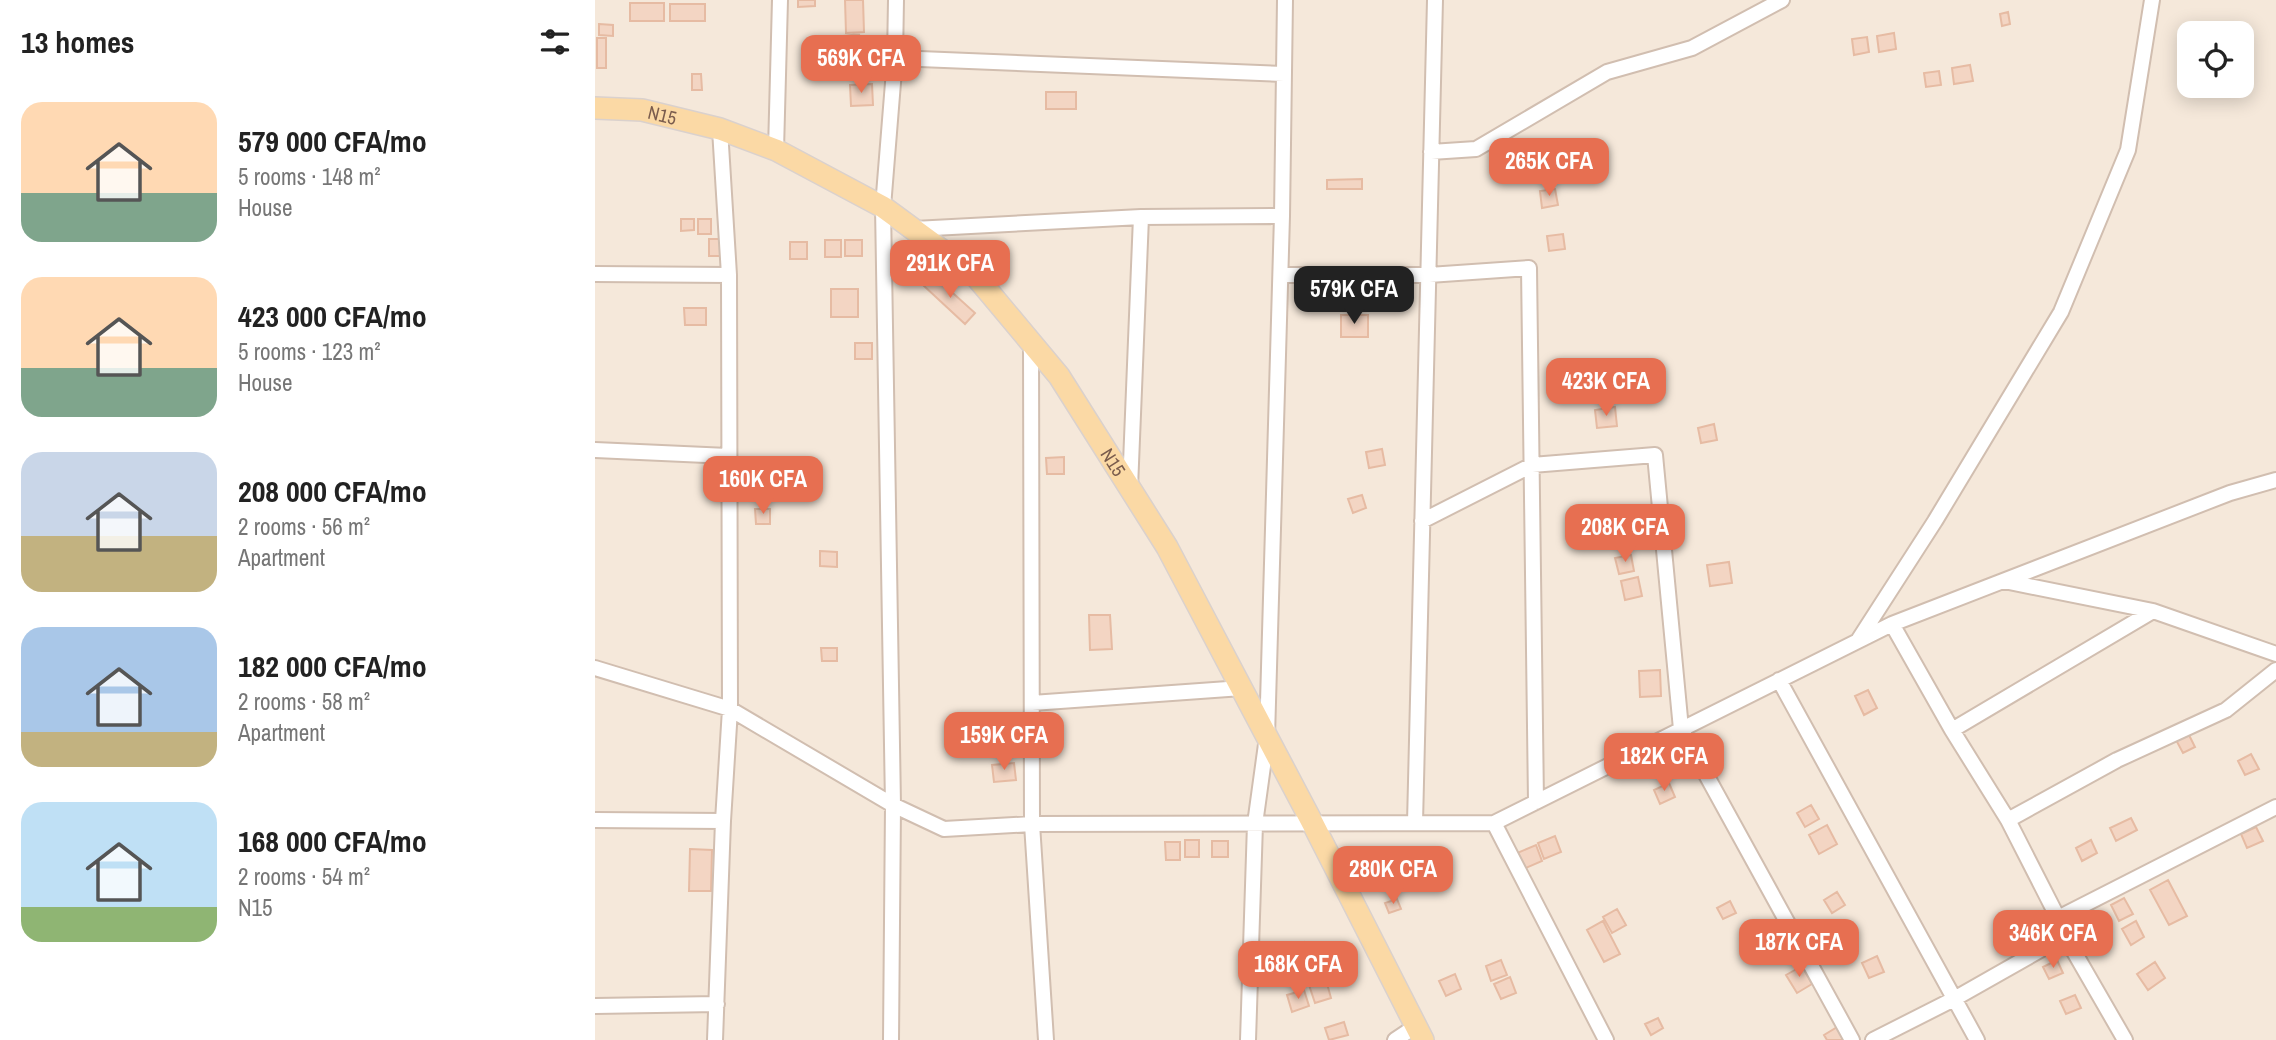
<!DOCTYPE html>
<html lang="en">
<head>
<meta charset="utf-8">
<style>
	body { margin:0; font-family:"Archivo Narrow",sans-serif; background:#f2f2f2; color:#222; height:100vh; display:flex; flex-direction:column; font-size:26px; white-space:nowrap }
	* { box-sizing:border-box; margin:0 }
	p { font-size:23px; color:#767676 }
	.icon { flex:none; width:38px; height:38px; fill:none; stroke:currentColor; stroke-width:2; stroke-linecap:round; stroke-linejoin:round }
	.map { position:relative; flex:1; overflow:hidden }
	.panel { display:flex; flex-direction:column; background:#fff; width:595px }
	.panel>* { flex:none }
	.buttons { position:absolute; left:1582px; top:21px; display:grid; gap:14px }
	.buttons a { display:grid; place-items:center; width:77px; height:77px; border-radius:14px; background:#fff; box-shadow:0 4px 18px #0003; font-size:35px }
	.price { position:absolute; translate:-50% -60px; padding:0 16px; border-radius:14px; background:#e76f51; color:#fff; font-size:23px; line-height:46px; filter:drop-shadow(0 2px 4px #0008) }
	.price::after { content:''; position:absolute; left:50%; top:42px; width:21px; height:16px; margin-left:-10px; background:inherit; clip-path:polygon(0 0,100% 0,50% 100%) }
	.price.active { background:#222; color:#fff }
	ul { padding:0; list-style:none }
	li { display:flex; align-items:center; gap:21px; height:175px; padding:0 21px }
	li span { display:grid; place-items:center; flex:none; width:196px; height:140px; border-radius:21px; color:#555 }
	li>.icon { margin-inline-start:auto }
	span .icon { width:84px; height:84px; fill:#fffc; stroke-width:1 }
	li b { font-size:30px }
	h2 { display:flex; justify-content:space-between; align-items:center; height:84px; padding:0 21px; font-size:30px }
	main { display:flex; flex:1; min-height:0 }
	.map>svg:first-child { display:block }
	.residential { fill:#f5e8da; fill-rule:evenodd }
	.building { fill:#f3d5c3; stroke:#e6bba3; stroke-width:2 }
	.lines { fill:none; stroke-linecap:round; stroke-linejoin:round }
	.minor-casing { stroke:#d1beb0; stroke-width:18 }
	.primary-casing { stroke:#dad1cd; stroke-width:24 }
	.minor { stroke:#fff; stroke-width:14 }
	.primary { stroke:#fbd9a5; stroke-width:21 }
	.labels { text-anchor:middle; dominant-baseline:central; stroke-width:5; stroke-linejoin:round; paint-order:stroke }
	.street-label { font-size:19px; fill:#7a5c4d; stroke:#fffaf3 }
</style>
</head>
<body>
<main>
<section class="panel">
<h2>13 homes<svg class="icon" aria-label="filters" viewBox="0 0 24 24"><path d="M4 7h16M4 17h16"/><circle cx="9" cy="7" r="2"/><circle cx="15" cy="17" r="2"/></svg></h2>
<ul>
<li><span style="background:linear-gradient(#ffd9b3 65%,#7fa58c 0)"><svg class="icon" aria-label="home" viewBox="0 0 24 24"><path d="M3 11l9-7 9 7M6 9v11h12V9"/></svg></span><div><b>579 000 CFA/mo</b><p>5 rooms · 148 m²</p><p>House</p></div></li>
<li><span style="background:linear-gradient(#ffd9b3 65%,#7fa58c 0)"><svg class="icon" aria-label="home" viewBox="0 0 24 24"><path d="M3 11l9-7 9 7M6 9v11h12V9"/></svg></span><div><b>423 000 CFA/mo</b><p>5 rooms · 123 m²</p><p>House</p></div></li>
<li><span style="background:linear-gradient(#c9d6e8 60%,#c2b280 0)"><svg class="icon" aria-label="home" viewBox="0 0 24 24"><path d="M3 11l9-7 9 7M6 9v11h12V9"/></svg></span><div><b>208 000 CFA/mo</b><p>2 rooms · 56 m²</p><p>Apartment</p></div></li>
<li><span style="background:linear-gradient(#a9c7e8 75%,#c2b280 0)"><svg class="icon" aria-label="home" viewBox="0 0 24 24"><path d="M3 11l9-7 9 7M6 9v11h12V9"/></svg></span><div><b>182 000 CFA/mo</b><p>2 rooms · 58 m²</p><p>Apartment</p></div></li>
<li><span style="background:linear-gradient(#bfe0f5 75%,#8fb573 0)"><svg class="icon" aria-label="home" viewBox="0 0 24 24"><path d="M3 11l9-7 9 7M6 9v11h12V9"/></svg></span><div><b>168 000 CFA/mo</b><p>2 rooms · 54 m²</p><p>N15</p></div></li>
</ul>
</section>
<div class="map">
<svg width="1681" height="1040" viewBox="0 0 1681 1040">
	<rect width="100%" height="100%" fill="#fdf6ec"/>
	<path class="residential" d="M0,0H1681V1040H0ZM1594,33H1647V86H1594Z"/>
	<path class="building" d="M203,0H220V6L203,7Z
		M250,0H268L269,32L251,33Z
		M35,3H69V21H35Z
		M75,4H110V21H75Z
		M1413,12L1415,24L1407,26L1405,14Z
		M4,24L18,25V36L4,35Z
		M1299,33L1301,49L1284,52L1282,36Z
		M264,34L266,48L249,51L247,36Z
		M1272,37L1274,52L1259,55L1257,39Z
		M2,38H11V68H2Z
		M1375,65L1378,81L1359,84L1357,68Z
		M1344,71L1346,85L1331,87L1329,73Z
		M97,74H106L107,90H97Z
		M277,84L278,105L256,106L255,85Z
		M451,92H481V109H451Z
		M767,179V189H732V180Z
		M960,189L963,205L947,208L945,191Z
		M86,219H99V230L86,231Z
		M103,219H116V234H103Z
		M968,234L970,249L954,251L952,236Z
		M114,239H129L128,256H114Z
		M230,240H246V257H230Z
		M250,240H267V256H250Z
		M195,242H212V259H195Z
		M339,276L380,313L370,324L329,286Z
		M236,289H263V317H236Z
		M730,292L743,293L742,308L729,307Z
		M89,308H111V325H90Z
		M746,315H773V337H746Z
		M260,343H277V359H260Z
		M1020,407L1022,426L1002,428L1000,410Z
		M1119,424L1122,440L1106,443L1103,428Z
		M787,449L790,465L774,468L771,452Z
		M469,457V474H452L451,458Z
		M767,495L771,508L758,513L753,499Z
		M160,509H175V524H161Z
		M1031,517L1033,532L1018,534L1016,519Z
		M225,551L242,552V567L225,566Z
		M1036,555L1039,571L1024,574L1020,558Z
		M1134,562L1137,583L1115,586L1112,565Z
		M1043,577L1047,596L1030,600L1026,581Z
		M494,615H515L517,649L495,650Z
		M226,648H242V661H227Z
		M1065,670L1066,696L1045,697L1044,671Z
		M1273,690L1282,708L1269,715L1260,696Z
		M1593,733L1600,747L1588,753L1581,740Z
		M1656,754L1664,769L1650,775L1643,761Z
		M419,763L421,780L399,782L397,765Z
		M1074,783L1080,797L1065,804L1059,790Z
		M1216,805L1224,819L1210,827L1202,813Z
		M1536,818L1542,830L1521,841L1515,828Z
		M1232,825L1242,844L1224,854L1214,835Z
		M1661,827L1668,841L1652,848L1646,834Z
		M960,836L966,852L949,859L943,843Z
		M590,840H604V857H590Z
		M1496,840L1502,853L1487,861L1481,848Z
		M617,841H633V857H617Z
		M570,842H585V860H571Z
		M941,845L947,861L926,870L920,854Z
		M95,849L117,850L116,891H94Z
		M1573,880L1592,916L1574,925L1555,890Z
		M1242,892L1250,905L1237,913L1229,900Z
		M1529,898L1538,914L1524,921L1516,905Z
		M802,899L806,909L794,913L790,903Z
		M1135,901L1141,913L1128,919L1122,908Z
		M1022,909L1031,925L1017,933L1008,917Z
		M1008,921L1025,954L1009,962L992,930Z
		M1541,921L1549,937L1536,945L1527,929Z
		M709,942L716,957L701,964L694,949Z
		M1282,956L1289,972L1274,978L1267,963Z
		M906,960L912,975L896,981L891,966Z
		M1462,960L1468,973L1454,979L1448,967Z
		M1560,962L1570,978L1553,990L1542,974Z
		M1207,966L1217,984L1202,993L1191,975Z
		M860,974L866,989L851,996L844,981Z
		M915,977L921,993L906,999L899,984Z
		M731,980L736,998L720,1003L714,985Z
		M709,990L714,1006L697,1012L692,995Z
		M1480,995L1486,1008L1471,1014L1465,1001Z
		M1063,1018L1068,1028L1056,1035L1050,1024Z
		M749,1022L753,1035L734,1040L730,1028Z
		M1244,1026L1252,1040H1232L1229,1035Z"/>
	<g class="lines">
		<g class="minor-casing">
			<path id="minor" d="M300,58L689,74
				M181,150L185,0
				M836,152L881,149L1012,72L1097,48L1187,0
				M319,229L546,217L687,216
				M0,274L134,275
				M686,275H834L934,268L941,802
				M436,343L437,824L451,1040
				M0,450L133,456
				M535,488L546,217
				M827,521L937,465L1060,455L1086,729L1257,1040
				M1409,581L1558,611L1681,654
				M1297,624L1357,730L1413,820L1463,918L1470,936L1530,1040
				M1264,639L1340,521L1466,312L1533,150L1557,0
				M0,668L135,709L298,805L349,829L437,824L899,823L1297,624L1635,493L1681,480
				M1184,680L1382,1040
				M437,703L647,688
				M1357,730L1558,611
				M0,820L128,821
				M1413,820L1522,760L1631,710L1681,670
				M820,823L840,0
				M899,823L1011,1040
				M1463,918L1681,807
				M0,1006L122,1004
				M120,1040L128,821L135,709L134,275L125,129
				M296,1040L298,805L288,207L300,58L301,0
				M653,1040L660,824L672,737L687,216L690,0
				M800,1040L821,1026
				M1278,1040L1359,999L1470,936"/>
		</g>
		<g class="primary-casing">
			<g id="primary">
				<path id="s1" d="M0,108L47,110L125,129L181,150L288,207L378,273L464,376L572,547L718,824L828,1040"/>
			</g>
		</g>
		<use href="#minor" class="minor"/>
		<use href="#primary" class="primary"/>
	</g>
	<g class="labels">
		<g class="street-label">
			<text stroke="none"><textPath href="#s1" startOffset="68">N15</textPath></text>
			<text stroke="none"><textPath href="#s1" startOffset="656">N15</textPath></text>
		</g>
	</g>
</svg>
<div class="buttons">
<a><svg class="icon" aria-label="locate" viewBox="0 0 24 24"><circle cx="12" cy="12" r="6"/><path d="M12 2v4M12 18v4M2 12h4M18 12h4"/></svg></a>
</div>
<b class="price" style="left:266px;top:95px">569K CFA</b>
<b class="price" style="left:954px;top:198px">265K CFA</b>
<b class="price" style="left:355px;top:300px">291K CFA</b>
<b class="price active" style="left:759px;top:326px">579K CFA</b>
<b class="price" style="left:1011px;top:418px">423K CFA</b>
<b class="price" style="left:168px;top:516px">160K CFA</b>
<b class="price" style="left:1030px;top:564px">208K CFA</b>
<b class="price" style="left:409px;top:772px">159K CFA</b>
<b class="price" style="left:1069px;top:793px">182K CFA</b>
<b class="price" style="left:798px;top:906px">280K CFA</b>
<b class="price" style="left:1458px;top:970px">346K CFA</b>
<b class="price" style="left:1204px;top:979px">187K CFA</b>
<b class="price" style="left:703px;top:1001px">168K CFA</b>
</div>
</main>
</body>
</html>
